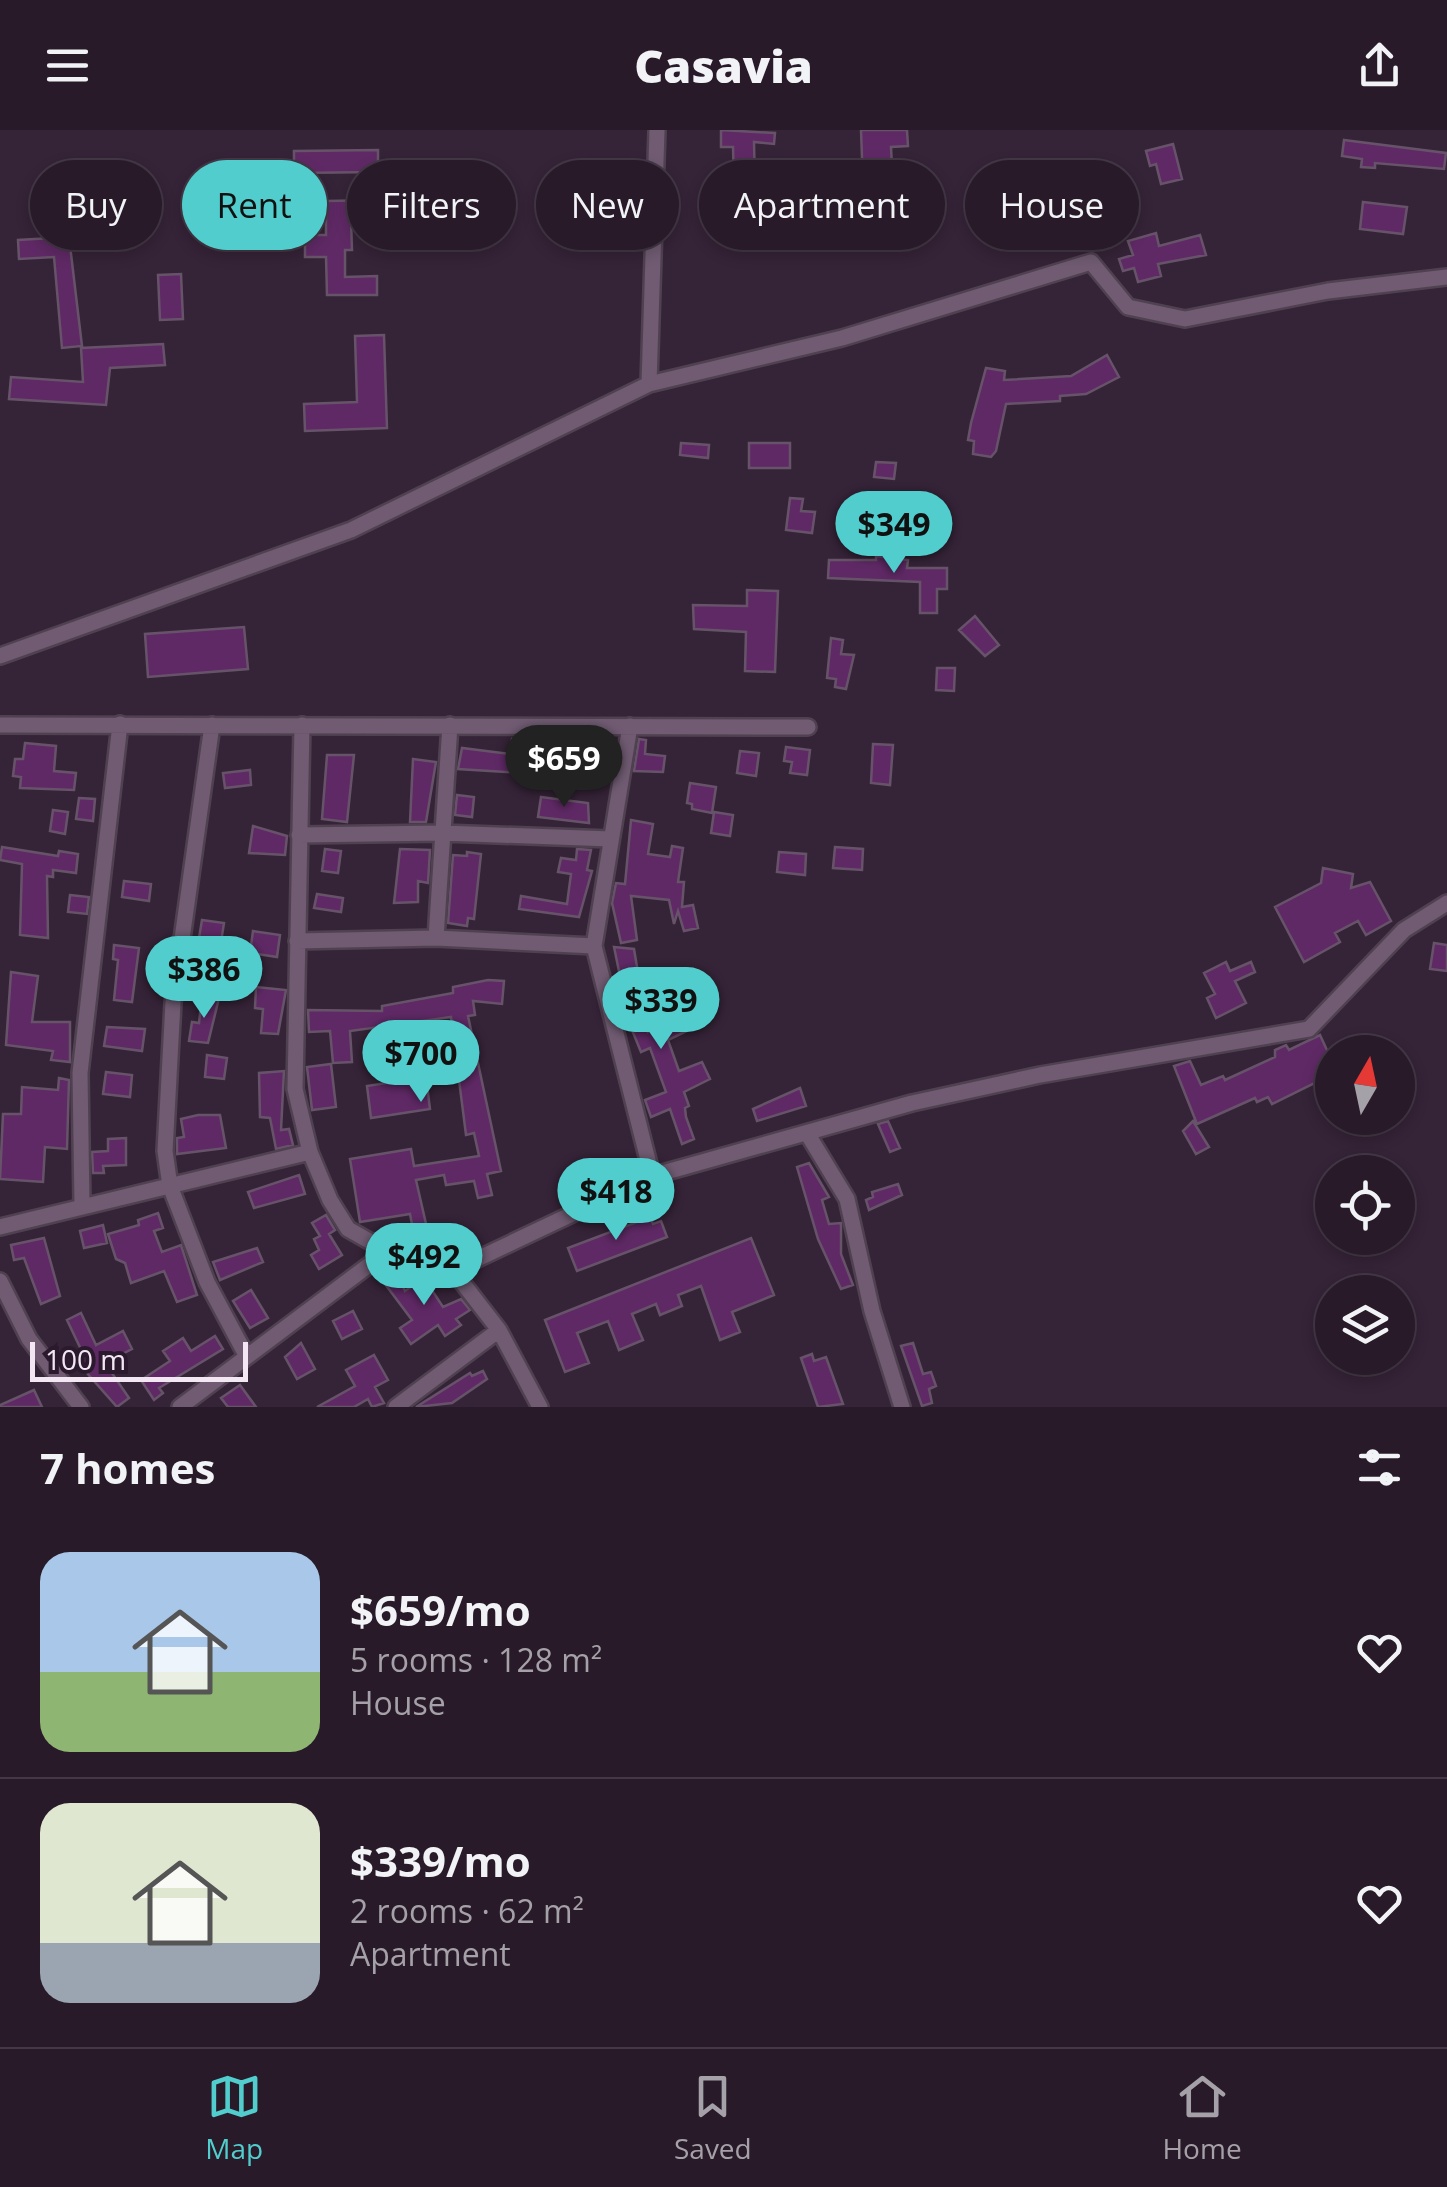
<!DOCTYPE html>
<html lang="en">
<head>
<meta charset="utf-8">
<style>
	body { margin:0; font-family:"Open Sans",sans-serif; background:#302331; color:#f1f3f6; height:100vh; display:flex; flex-direction:column; font-size:38px; white-space:nowrap }
	* { box-sizing:border-box; margin:0 }
	p { font-size:32px; color:#a5a1a8 }
	.icon { flex:none; width:55px; height:55px; fill:none; stroke:currentColor; stroke-width:2; stroke-linecap:round; stroke-linejoin:round }
	.map { position:relative; height:1277px; overflow:hidden }
	.side { display:flex; flex-direction:column; background:#281a29; flex:1 }
	.side>* { flex:none }
	.hud { position:absolute; left:30px; top:30px; width:1388px; height:90px; display:flex; gap:20px }
	.needle { width:65px; rotate:9deg }
	.buttons { position:absolute; left:1315px; top:905px; display:grid; gap:20px }
	.buttons a { display:grid; place-items:center; width:100px; height:100px; border-radius:50%; background:#281a29; box-shadow:0 5px 15px #0003,0 0 0 2px #443846; font-size:50px }
	.scale { position:absolute; left:30px; bottom:25px; width:218px; box-sizing:border-box; padding-left:10px; border:5px solid #f3e7f4; border-top:0; font-size:28px; line-height:35px; white-space:nowrap; color:#f3e7f4; -webkit-text-stroke:8px #2b192d; paint-order:stroke }
	.price { position:absolute; translate:-50% -85px; padding:0 22px; border-radius:35px; background:#52cdcd; color:#111; font-size:32px; line-height:65px; filter:drop-shadow(0 2px 5px #0008) }
	.price::after { content:''; position:absolute; left:50%; top:60px; width:30px; height:22px; margin-left:-15px; background:inherit; clip-path:polygon(0 0,100% 0,50% 100%) }
	.price.active { background:#222; color:#fff }
	ul { padding:0; list-style:none }
	li { display:flex; align-items:center; gap:30px; height:250px; padding:0 40px }
	li+li { border-top:2px solid #443846 }
	li span { display:grid; place-items:center; flex:none; width:280px; height:200px; border-radius:30px; color:#555 }
	li>.icon { margin-inline-start:auto }
	span .icon { width:120px; height:120px; fill:#fffc; stroke-width:1 }
	li b { font-size:42px }
	h2 { display:flex; justify-content:space-between; align-items:center; height:120px; padding:0 40px; font-size:42px }
	.tag { padding:0 35px; border-radius:45px; background:#281a29; box-shadow:0 5px 15px #0003,0 0 0 2px #443846; font-size:35px; line-height:90px }
	.tag.active { background:#52cdcd; color:#111 }
	header { display:flex; justify-content:space-between; align-items:center; height:130px; padding:0 40px; background:#281a29; font-size:45px; font-weight:800 }
	.tab-bar { display:flex; justify-content:space-around; align-items:center; height:140px; border-top:2px solid #443846; background:#281a29; font-size:28px; color:#a5a1a8 }
	.tab-bar a { display:grid; justify-items:center; gap:5px }
	.tab-bar .active { color:#52cdcd }
	.map>svg:first-child { display:block }
	.building { fill:#5f2965; stroke:#675369; stroke-width:2.5 }
	.lines { fill:none; stroke-linecap:round; stroke-linejoin:round }
	.minor-casing { stroke:#504151; stroke-width:20 }
	.minor { stroke:#705b72; stroke-width:15 }
</style>
</head>
<body>
<header><svg class="icon" aria-label="menu" viewBox="0 0 24 24"><path d="M4 6h16M4 12h16M4 18h16"/></svg>Casavia<svg class="icon" aria-label="share" viewBox="0 0 24 24"><path d="M12 15V3M7 8l5-5 5 5M5 13v7h14v-7"/></svg></header>
<div class="map">
<svg width="1447" height="1277" viewBox="0 0 1447 1277">
	<rect width="100%" height="100%" fill="#352337"/>
	<path class="building" d="M721,0L775,3L774,14L754,12L755,59H734L733,17H721Z
		M861,0H907L908,16L891,17L893,55H877V77L758,79L757,58L863,56Z
		M1344,10L1446,23L1444,39L1375,33V38L1361,37L1362,29L1342,26Z
		M1173,14L1182,49L1161,54L1156,34L1150,36L1146,21Z
		M378,20V42L294,43V21Z
		M380,70L381,90H351L352,120H345V147L377,146V165H327L326,127H305V105H326V71Z
		M1363,72L1407,77L1403,104L1360,99Z
		M1156,103L1159,116L1200,105L1206,125L1158,134L1161,146L1138,152L1134,138L1123,141L1119,129L1133,125L1128,111Z
		M69,107L82,216L62,218L54,127L19,129L18,110Z
		M181,144L183,189L160,190L158,145Z
		M384,205L387,298L305,301L304,274L357,272L355,206Z
		M163,214L165,235L110,238L106,275L9,269L11,247L83,252L81,218Z
		M1107,225L1119,247L1086,264L1060,266V271L1006,274L996,321L991,327L973,324L974,311L968,310L971,293L986,238L1005,241L1004,250L1071,246Z
		M681,313L709,315L708,328L680,325Z
		M749,313H790V338H749Z
		M876,332L896,333L894,349L874,347Z
		M790,368L803,369L801,381L815,382L812,403L786,400Z
		M876,426L908,430L907,438H947V459H937V483H920V452L828,448L829,430H876Z
		M747,460L778,461L775,542L745,541L746,502L694,499L693,475L747,476Z
		M975,486L999,515L985,526L959,500Z
		M244,497L248,539L148,547L145,504Z
		M831,508L843,510L841,524L854,525L846,559L835,557L836,549L827,548Z
		M937,538H955L954,561L936,560Z
		M512,609L528,612L523,643L458,639L462,618L510,624Z
		M639,609L646,610L645,624L665,626L663,642L634,641Z
		M578,610L593,612L591,625L608,628L606,646L570,639Z
		M25,613L56,616L54,641L76,643L74,660L20,658L21,647L13,646L15,629H23Z
		M873,614L893,615L890,655L871,653Z
		M786,617L810,620L807,645L790,643L792,632L784,631Z
		M740,621L759,623L756,646L737,643Z
		M327,625H354L347,692L322,689Z
		M413,629L436,632L426,692H410Z
		M250,640L251,655L225,658L223,643Z
		M690,653L716,657L712,683L692,679V674L687,673Z
		M457,665L474,667L472,687L455,685Z
		M541,667L588,673L589,693L538,687Z
		M79,668L95,669L93,691L76,689Z
		M53,680L68,682L65,704L50,701Z
		M714,682L733,685L730,706L711,703Z
		M631,690L653,694L648,724L670,727L672,716L683,718L678,752H684L682,777L693,775L698,798L684,801L678,781L674,794L669,770L631,766L637,810L621,813L612,773L616,753L625,754Z
		M253,696L287,706L285,725L249,723Z
		M2,717L58,726L59,721L78,724L76,743L53,740V747L47,746L48,808L20,805L22,734L0,730Z
		M835,717L863,719L862,740L833,738Z
		M325,719L341,721L338,743L322,741Z
		M400,719L430,720L428,753L418,751V772L394,773Z
		M577,719L591,720L587,740L592,741L579,787L519,779L521,766L567,774L571,744L558,742L561,728L576,730Z
		M467,722L481,724L474,789L468,788L467,796L448,793L453,725L467,726Z
		M779,722L806,724L805,745L777,742Z
		M1323,738L1353,744L1351,758L1370,752L1391,791L1366,805L1358,791L1335,803L1340,812L1304,832L1275,777L1321,753Z
		M124,751L151,754L149,771L122,767Z
		M317,764L343,768L341,782L314,778Z
		M70,765L89,767L87,784L68,782Z
		M202,790L224,793L221,812L199,808Z
		M253,801L280,805L277,827L250,823Z
		M1434,813L1447,815V841L1430,839Z
		M114,815L139,818L132,872L114,870L118,830L113,829Z
		M614,817L634,819L648,902L683,888L689,900L668,910L679,941L702,932L710,949L684,962L689,976L685,978L686,987L694,1009L682,1014L670,979L651,987L645,970L666,962L650,918L641,922L632,900V873L626,849L621,851Z
		M210,820L236,824L233,842L208,839Z
		M1226,832L1230,841L1251,832L1255,842L1235,851L1246,873L1216,888L1207,868L1215,864L1204,843Z
		M11,842L38,846L32,892H70V932L51,930L53,921L6,915Z
		M488,850L504,851L502,874L473,871L475,885L468,886L501,1041L487,1044L492,1065L478,1068L474,1051L446,1055L444,1045L416,1050L429,1107L415,1110L410,1084L360,1092L350,1029L411,1019L414,1036L479,1026L474,1003L466,1005L451,887L350,901L352,932L333,933L330,901L309,902L308,880L382,881V876L453,863V857Z
		M256,857L286,860L278,904L261,903L263,879L255,878Z
		M202,866L219,868L208,913L189,911L192,892L199,893Z
		M107,897L145,899L142,921L104,916Z
		M1320,905L1332,931V966L1323,949L1272,974L1268,967L1257,972L1255,968L1197,994L1174,936L1190,931L1201,955L1223,946L1225,950L1275,927V920L1286,915L1289,920Z
		M207,925L227,928L224,949L205,947Z
		M331,934L336,977L312,980L307,937Z
		M284,941L281,1000L289,999L293,1015L276,1019L270,988L260,987L259,943Z
		M106,942L132,945L130,967L103,964Z
		M426,947L430,979L371,988L367,956Z
		M59,948L69,950L67,1019L45,1017L43,1052L0,1049L3,984H21L22,957L58,960Z
		M800,958L806,976L757,991L753,979Z
		M198,985H220L226,1018L177,1024V1008L184,1007L181,989Z
		M888,991L900,1018L890,1022L878,994Z
		M1193,991L1209,1017L1196,1024L1183,1001Z
		M126,1008V1035L103,1036L104,1043H93L92,1022L108,1021V1009Z
		M809,1033L829,1067L822,1070L829,1094L841,1093V1124L853,1155L841,1159L818,1109L797,1037Z
		M299,1045L305,1064L254,1078L248,1062Z
		M898,1054L902,1065L869,1080L866,1070L873,1067L872,1062Z
		M158,1083L163,1098L154,1101L162,1122L181,1115L197,1165L177,1172L164,1141L131,1153L125,1133L116,1129L108,1104L139,1095L138,1090Z
		M326,1085L335,1100L329,1104L342,1125L319,1139L311,1125L319,1120L314,1109L320,1106L312,1093Z
		M650,1087L653,1094L661,1091L667,1107L577,1141L568,1118Z
		M103,1095L107,1113L84,1118L80,1101Z
		M44,1108L60,1166L41,1174L24,1128L14,1130L11,1115Z
		M751,1108L774,1165L732,1182L740,1202L720,1210L701,1156L678,1165L682,1176L660,1185L656,1174L632,1184L643,1210L619,1220L608,1191L577,1203L589,1233L565,1242L545,1190Z
		M257,1118L263,1132L220,1150L213,1132Z
		M395,1139L405,1161L424,1148L443,1177L461,1169L470,1180L456,1189L461,1195L445,1206L438,1195L411,1214L400,1198L412,1190L379,1146Z
		M251,1160L268,1188L250,1198L233,1171Z
		M353,1181L362,1199L342,1209L333,1191Z
		M81,1183L96,1215L123,1201L132,1219L105,1233L129,1268L117,1277L79,1234L86,1230L67,1190Z
		M215,1206L223,1219L159,1258L163,1263L154,1270L141,1250L170,1231L163,1221L183,1208L191,1221Z
		M301,1213L315,1239L297,1249L285,1227Z
		M913,1213L923,1244L931,1242L936,1256L929,1259L932,1273L922,1276L901,1216Z
		M812,1224L814,1231L826,1227L843,1274L818,1277L801,1228Z
		M374,1225L388,1250L375,1257L384,1273L372,1277L368,1269L354,1277H317L355,1256L346,1240Z
		M483,1241L487,1249L452,1273L416,1277L470,1243L472,1246Z
		M240,1255L256,1277H228L221,1268Z
		M34,1260L42,1277H0V1275Z"/>
	<g class="lines">
		<g class="minor-casing">
			<path id="minor" d="M649,254L657,0
				M0,526L351,400L649,254L842,208L1091,132L1128,177L1185,189L1328,161L1447,147
				M0,595L808,597
				M212,595L173,873L165,1021L170,1056L207,1152L246,1225
				M302,595L295,959L310,1022L330,1070L348,1099L378,1116L458,1147L499,1200L540,1277
				M630,596L594,816L652,1046
				M299,705L443,703L611,709
				M436,808L450,595
				M297,811L436,808L594,816
				M807,1003L847,1069L872,1181L902,1277
				M82,1075L80,943L120,594
				M0,1097L310,1022
				M452,1141L652,1046L912,973L1040,945L1309,899L1404,800L1447,773
				M0,1151L29,1209L81,1277
				M180,1277L389,1120
				M396,1277L499,1200"/>
		</g>
		<use href="#minor" class="minor"/>
	</g>
</svg>
<div class="buttons">
<a><svg class="needle" viewBox="-14 -14 28 28"><path d="M0-13l5 13h-10z" fill="#e53935"/><path d="M0 13l5-13h-10z" fill="#a5a1a8"/></svg></a>
<a><svg class="icon" aria-label="locate" viewBox="0 0 24 24"><circle cx="12" cy="12" r="6"/><path d="M12 2v4M12 18v4M2 12h4M18 12h4"/></svg></a>
<a><svg class="icon" aria-label="layers" viewBox="0 0 24 24"><path d="M12 4l9 5-9 5-9-5zM3 14l9 5 9-5"/></svg></a>
</div>
<div class="scale">100 m</div>
<b class="price" style="left:894px;top:446px">$349</b>
<b class="price active" style="left:564px;top:680px">$659</b>
<b class="price" style="left:204px;top:891px">$386</b>
<b class="price" style="left:661px;top:922px">$339</b>
<b class="price" style="left:421px;top:975px">$700</b>
<b class="price" style="left:616px;top:1113px">$418</b>
<b class="price" style="left:424px;top:1178px">$492</b>
<div class="hud">
<a class="tag">Buy</a>
<a class="tag active">Rent</a>
<a class="tag">Filters</a>
<a class="tag">New</a>
<a class="tag">Apartment</a>
<a class="tag">House</a>
</div>
</div>
<section class="side">
<h2>7 homes<svg class="icon" aria-label="filters" viewBox="0 0 24 24"><path d="M4 7h16M4 17h16"/><circle cx="9" cy="7" r="2"/><circle cx="15" cy="17" r="2"/></svg></h2>
<ul>
<li><span style="background:linear-gradient(#a9c7e8 60%,#8fb573 0)"><svg class="icon" aria-label="home" viewBox="0 0 24 24"><path d="M3 11l9-7 9 7M6 9v11h12V9"/></svg></span><div><b>$659/mo</b><p>5 rooms · 128 m²</p><p>House</p></div><svg class="icon" aria-label="heart" viewBox="0 0 24 24"><path d="M12 20l-8-8c-3-5 5-10 8-4 3-6 11-1 8 4z"/></svg></li>
<li><span style="background:linear-gradient(#dfe7d0 70%,#9aa5b1 0)"><svg class="icon" aria-label="home" viewBox="0 0 24 24"><path d="M3 11l9-7 9 7M6 9v11h12V9"/></svg></span><div><b>$339/mo</b><p>2 rooms · 62 m²</p><p>Apartment</p></div><svg class="icon" aria-label="heart" viewBox="0 0 24 24"><path d="M12 20l-8-8c-3-5 5-10 8-4 3-6 11-1 8 4z"/></svg></li>
</ul>
</section>
<nav class="tab-bar">
<a class="active"><svg class="icon" aria-label="map" viewBox="0 0 24 24"><path d="M3 6l6-2 6 2 6-2v14l-6 2-6-2-6 2zM9 4v14M15 6v14"/></svg>Map</a>
<a><svg class="icon" aria-label="saved" viewBox="0 0 24 24"><path d="M7 4h10v16l-5-4-5 4z"/></svg>Saved</a>
<a><svg class="icon" aria-label="home" viewBox="0 0 24 24"><path d="M3 11l9-7 9 7M6 9v11h12V9"/></svg>Home</a>
</nav>
</body>
</html>
